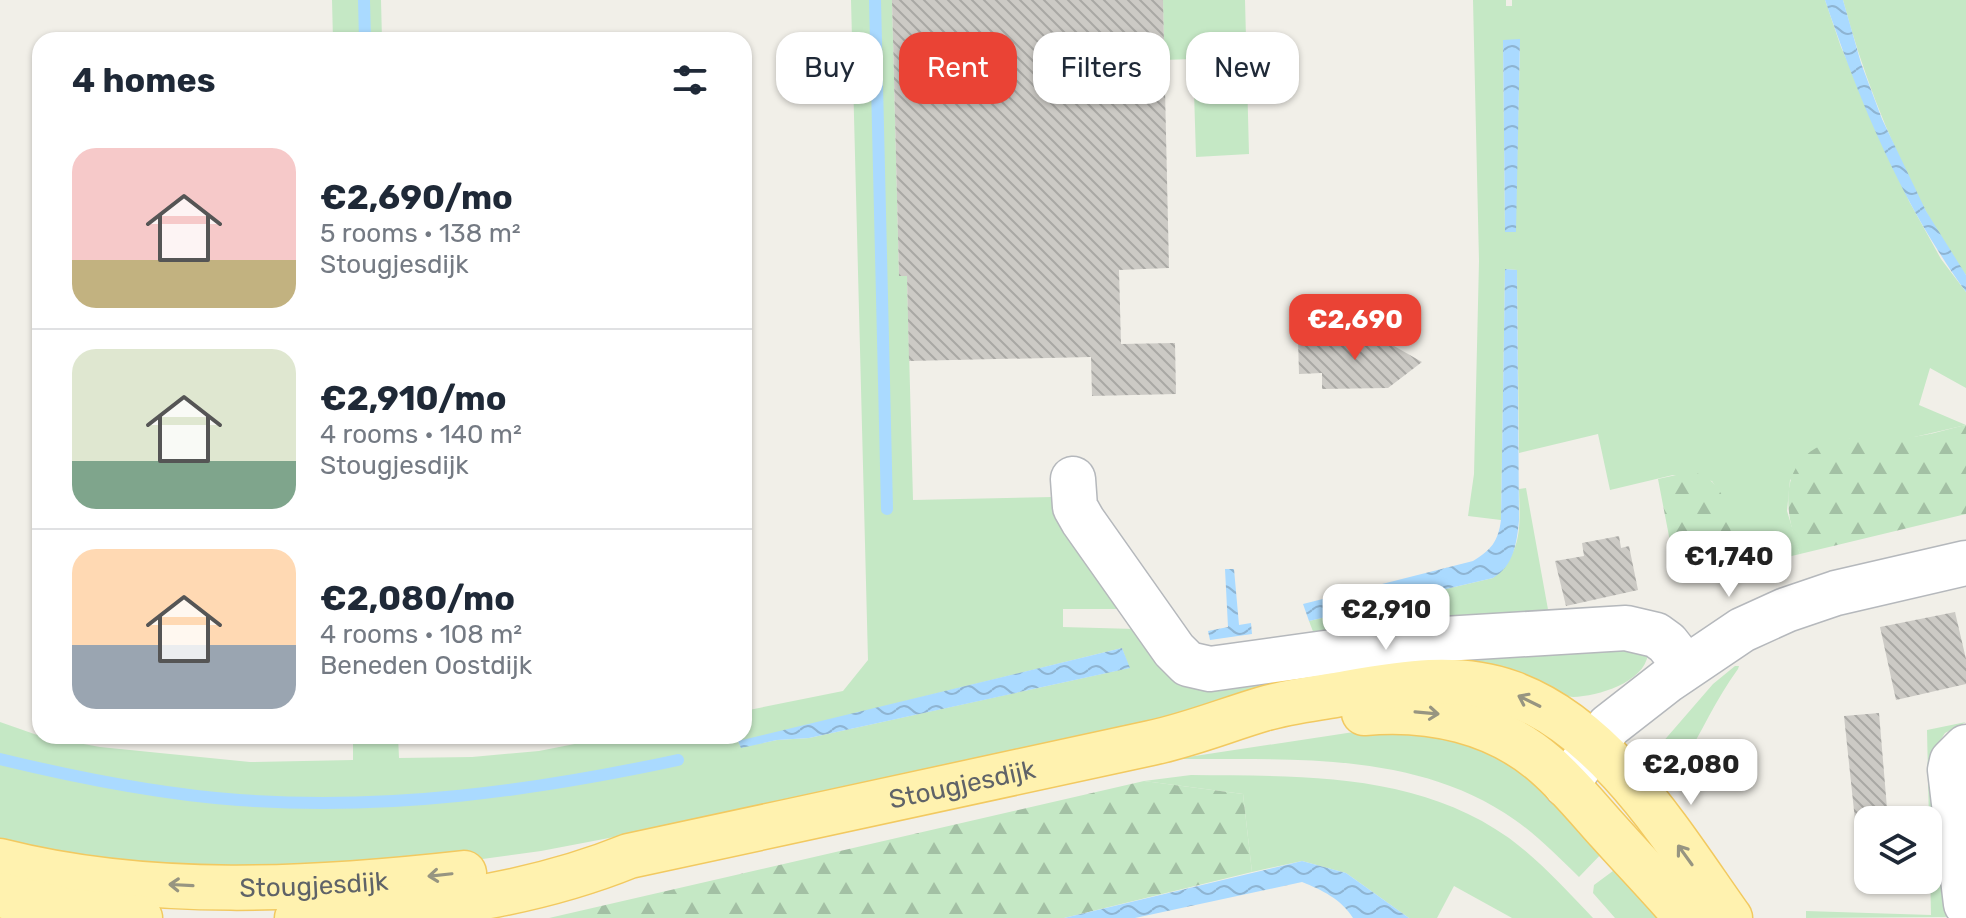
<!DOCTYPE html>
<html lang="en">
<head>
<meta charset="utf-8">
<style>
	body { margin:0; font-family:Rubik,sans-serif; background:#f6f6f7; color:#1f2937; height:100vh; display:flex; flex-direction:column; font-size:30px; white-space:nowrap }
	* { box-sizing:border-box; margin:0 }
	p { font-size:26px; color:#747a83 }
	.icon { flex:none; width:44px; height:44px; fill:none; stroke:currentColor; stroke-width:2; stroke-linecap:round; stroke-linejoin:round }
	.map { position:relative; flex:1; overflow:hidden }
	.side { position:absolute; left:32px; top:32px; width:720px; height:712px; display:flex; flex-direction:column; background:#fff; border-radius:24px; box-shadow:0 2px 6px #0004 }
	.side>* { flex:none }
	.banner { position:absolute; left:776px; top:32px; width:760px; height:72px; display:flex; gap:16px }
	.buttons { position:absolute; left:1854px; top:806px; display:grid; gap:16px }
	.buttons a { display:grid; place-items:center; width:88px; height:88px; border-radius:16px; background:#fff; box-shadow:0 2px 6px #0004; font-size:40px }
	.price { position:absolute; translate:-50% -68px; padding:0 18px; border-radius:16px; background:#fff; color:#222; font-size:26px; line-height:52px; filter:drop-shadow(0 2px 4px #0008) }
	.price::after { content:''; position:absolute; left:50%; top:48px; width:24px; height:18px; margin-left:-12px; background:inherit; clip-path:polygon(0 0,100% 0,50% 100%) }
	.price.active { background:#ea4335; color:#fff }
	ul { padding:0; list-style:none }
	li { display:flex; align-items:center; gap:24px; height:200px; padding:0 40px }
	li+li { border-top:2px solid #e0e1e3 }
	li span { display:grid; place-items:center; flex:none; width:224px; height:160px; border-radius:24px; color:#555 }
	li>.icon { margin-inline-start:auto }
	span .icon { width:96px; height:96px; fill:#fffc; stroke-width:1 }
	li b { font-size:34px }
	h2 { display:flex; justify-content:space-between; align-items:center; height:96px; padding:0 40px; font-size:34px }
	.chip { padding:0 28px; border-radius:24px; background:#fff; box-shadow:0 2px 6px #0004; font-size:28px; line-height:72px }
	.chip.active { background:#ea4335; color:#fff }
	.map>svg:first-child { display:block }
	.grass { fill:#c5e8c5; fill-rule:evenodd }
	.forest { fill:url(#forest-firs) }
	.water { fill:url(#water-waves) }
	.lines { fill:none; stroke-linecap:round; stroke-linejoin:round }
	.stream { stroke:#aadaff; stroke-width:12 }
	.building { fill:url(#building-back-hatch) }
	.minor-casing { stroke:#b5b8bc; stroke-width:47 }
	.major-casing { stroke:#f2c960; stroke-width:47 }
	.minor { stroke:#fff; stroke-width:44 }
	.major { stroke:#fff2af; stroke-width:44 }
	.oneway { stroke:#979581 }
	.labels { text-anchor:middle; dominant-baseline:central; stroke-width:7; stroke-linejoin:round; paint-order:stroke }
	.street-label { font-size:26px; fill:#5f6368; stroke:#fff }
</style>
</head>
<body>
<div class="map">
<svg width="1966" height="918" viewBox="0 0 1966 918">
	<defs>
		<pattern id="forest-firs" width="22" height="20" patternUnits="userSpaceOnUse" patternTransform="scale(2)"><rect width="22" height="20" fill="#c5e8c5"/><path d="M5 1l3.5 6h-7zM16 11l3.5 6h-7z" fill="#a3c0a4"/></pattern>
		<pattern id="water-waves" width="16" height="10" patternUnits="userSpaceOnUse" patternTransform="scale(2)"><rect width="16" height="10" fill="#aadaff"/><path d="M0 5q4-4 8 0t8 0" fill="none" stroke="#8eb4d2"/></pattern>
		<pattern id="building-back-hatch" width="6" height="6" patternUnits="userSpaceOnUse" patternTransform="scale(2)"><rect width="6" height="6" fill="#cccac5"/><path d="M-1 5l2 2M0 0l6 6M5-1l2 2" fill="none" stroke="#a9a8a4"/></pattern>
	</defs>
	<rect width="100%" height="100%" fill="#f1efe8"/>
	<path class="grass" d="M332,0H381L382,40H333Z
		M851,0H892L899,275L907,276L913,500L1053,497L1131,609H1063V627L1135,629L1174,661L1597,643L1648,654C1644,683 1598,696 1573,697L1380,672L698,821L541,851L424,867L223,874L0,848V722L40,736L100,747L250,762L353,760V736H398L399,758L472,757L539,751L615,736H744V711L843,691L868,660ZM1122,648L1129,668L809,738L777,740L742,747L738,742Z
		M1163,0H1245L1249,154L1196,157L1193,59L1164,60Z
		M1473,0H1506V6H1512V0H1825L1841,47L1909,201L1941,259L1966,292V388L1930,368L1919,405L1966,425L1910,438H1850L1790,480L1787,511L1800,554L1720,573C1735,540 1732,511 1712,481L1673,475L1610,490L1598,434L1519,453L1517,270L1505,269L1501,520L1468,516L1474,474L1479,261ZM1503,40L1520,48L1515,232L1505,231Z
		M1843,0H1966V275C1947,252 1932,223 1918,196C1886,133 1861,68 1843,0Z
		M1526,488L1551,626L1317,642L1309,621L1493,578C1523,551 1520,527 1519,489Z
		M1735,666H1739L1738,669C1709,708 1694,754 1662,791L1642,766L1713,684Z
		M1966,722L1945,733L1935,749L1949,917L1806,918V911L1931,915L1927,730Z
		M1408,727L1511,758L1606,849L1579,877C1558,857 1538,836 1515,820C1416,750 1289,760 1175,759L1367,730Z
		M1191,775C1300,776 1417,772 1509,838C1540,861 1566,890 1593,918H1512L1454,886L1437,918H1409L1346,873L1302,861L1252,872L1243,794L1144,781Z
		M1617,868L1661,918H1615L1593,893L1594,885Z"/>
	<path class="forest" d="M1966,425V514L1800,554C1779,500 1781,446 1850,438C1870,435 1891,439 1912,437C1930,435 1948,429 1966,425Z
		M1690,472C1722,475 1734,515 1730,543C1729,554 1724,563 1720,573L1678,583L1658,479Z
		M1144,781L1243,794L1252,872L1064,918H549Z"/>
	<path class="water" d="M1825,0H1843L1861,63L1882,119L1926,211L1966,275V292C1902,204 1860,103 1825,0Z
		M1520,39L1516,232H1505L1503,40Z
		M1505,269L1517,270L1519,520C1517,542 1514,566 1493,578L1309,621L1303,604L1473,561C1491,550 1498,542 1501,520Z
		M1225,569H1234L1239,625L1251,623L1252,634L1210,640L1208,631L1228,627Z
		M1122,648L1130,668L809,738L777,740L741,748L738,741Z
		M1302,861L1346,873L1409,918H1353C1341,899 1322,890 1302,882L1135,918H1064Z"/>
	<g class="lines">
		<path class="stream" d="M364,0L365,40
			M875,0L887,509
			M0,759C78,778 158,794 239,800C387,811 534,791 678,760"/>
	</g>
	<path class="building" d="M892,0H1163L1169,268L1119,270L1121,344L1175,343L1176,394L1092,396L1091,357L909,361L907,276H899Z
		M1394,338V346L1422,362L1388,388L1322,389V373L1299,374L1298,340Z
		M1619,536L1621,548L1629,546L1638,590L1566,606L1555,561L1584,556L1582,543Z
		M1955,612L1966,659V684L1896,700L1880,627Z
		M1879,713L1888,820H1855L1844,716Z"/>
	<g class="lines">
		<g class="minor-casing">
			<path id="minor" d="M1073,479L1075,507L1083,521L1174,650L1188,664L1210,669L1411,641L1626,628L1656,635L1667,643L1686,667
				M1966,747L1952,761L1950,770L1966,904
				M1566,785L1609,726L1668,680L1742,630L1786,610L1836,593L1966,563"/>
		</g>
		<g class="major-casing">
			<g id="major">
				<path d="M1364,713C1429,707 1496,721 1546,765C1569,785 1589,810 1609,832C1635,861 1662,889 1687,918"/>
				<path id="s1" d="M0,861C150,899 311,890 464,873"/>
				<path d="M0,895L68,911L140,918"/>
				<path id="s2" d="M297,918C410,910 523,899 629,856C803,818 978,782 1151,743C1189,735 1226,720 1263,709C1286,702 1311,699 1335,695C1393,685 1454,672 1511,693C1608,728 1673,838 1730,918"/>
			</g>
		</g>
		<use href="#minor" class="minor"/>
		<use href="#major" class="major"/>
	</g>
	<defs><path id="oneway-shaft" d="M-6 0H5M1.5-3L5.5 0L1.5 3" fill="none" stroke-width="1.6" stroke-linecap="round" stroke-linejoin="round" transform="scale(2)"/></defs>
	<g class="oneway">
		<use href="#oneway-shaft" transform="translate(1529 701) rotate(-154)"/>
		<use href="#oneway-shaft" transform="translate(1427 713) rotate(5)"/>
		<use href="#oneway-shaft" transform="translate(1685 855) rotate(-126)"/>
		<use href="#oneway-shaft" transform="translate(440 875) rotate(174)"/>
		<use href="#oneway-shaft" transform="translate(181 885) rotate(-177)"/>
	</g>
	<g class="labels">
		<g class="street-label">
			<text stroke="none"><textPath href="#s2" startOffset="680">Stougjesdijk</textPath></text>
			<text stroke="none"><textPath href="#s1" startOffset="316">Stougjesdijk</textPath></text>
		</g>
	</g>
</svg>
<div class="buttons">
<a><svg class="icon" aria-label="layers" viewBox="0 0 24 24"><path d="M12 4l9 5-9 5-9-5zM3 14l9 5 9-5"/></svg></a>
</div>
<b class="price active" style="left:1355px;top:362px">€2,690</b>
<b class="price" style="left:1729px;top:599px">€1,740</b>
<b class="price" style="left:1386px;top:652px">€2,910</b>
<b class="price" style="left:1691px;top:807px">€2,080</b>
<div class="banner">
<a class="chip">Buy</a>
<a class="chip active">Rent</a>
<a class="chip">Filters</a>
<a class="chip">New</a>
</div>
<section class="side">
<h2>4 homes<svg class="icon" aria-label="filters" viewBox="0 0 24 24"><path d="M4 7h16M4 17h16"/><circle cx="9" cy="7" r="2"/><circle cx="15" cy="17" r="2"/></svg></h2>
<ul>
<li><span style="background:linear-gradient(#f6c9c9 70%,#c2b280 0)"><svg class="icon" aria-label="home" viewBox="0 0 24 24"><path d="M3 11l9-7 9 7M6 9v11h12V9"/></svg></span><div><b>€2,690/mo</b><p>5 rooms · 138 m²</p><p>Stougjesdijk</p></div></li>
<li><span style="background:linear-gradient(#dfe7d0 70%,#7fa58c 0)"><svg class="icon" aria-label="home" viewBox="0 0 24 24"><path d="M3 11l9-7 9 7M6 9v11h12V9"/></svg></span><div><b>€2,910/mo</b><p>4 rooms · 140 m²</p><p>Stougjesdijk</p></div></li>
<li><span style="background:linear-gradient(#ffd9b3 60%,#9aa5b1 0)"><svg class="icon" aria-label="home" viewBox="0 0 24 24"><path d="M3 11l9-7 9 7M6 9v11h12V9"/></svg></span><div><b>€2,080/mo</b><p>4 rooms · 108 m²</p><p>Beneden Oostdijk</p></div></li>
</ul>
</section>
</div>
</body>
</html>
